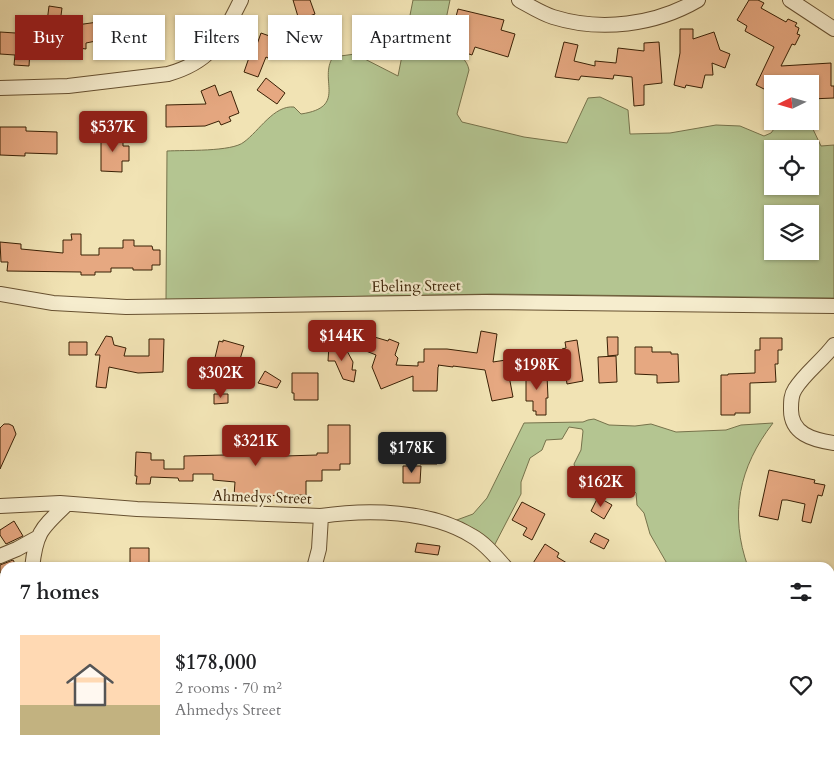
<!DOCTYPE html>
<html lang="en">
<head>
<meta charset="utf-8">
<style>
	body { margin:0; font-family:Cardo,serif; background:#f6f6f6; color:#202124; height:100vh; display:flex; flex-direction:column; font-size:19px; white-space:nowrap }
	* { box-sizing:border-box; margin:0 }
	p { font-size:16px; color:#757577 }
	.icon { flex:none; width:28px; height:28px; fill:none; stroke:currentColor; stroke-width:2; stroke-linecap:round; stroke-linejoin:round }
	.map { position:relative; flex:1; overflow:hidden }
	.sheet { position:absolute; left:0px; top:562px; width:835px; height:196px; display:flex; flex-direction:column; background:#fff; border-radius:15px 15px 0 0; box-shadow:0 1px 4px #0004 }
	.sheet>* { flex:none }
	.guide { position:absolute; left:15px; top:15px; width:500px; height:45px; display:flex; gap:10px }
	.needle { width:32px; rotate:265deg }
	.fabs { position:absolute; left:764px; top:75px; display:grid; gap:10px }
	.fabs a { display:grid; place-items:center; width:55px; height:55px; border-radius:0px; background:#fff; box-shadow:0 1px 4px #0004; font-size:25px }
	.price { position:absolute; translate:-50% -42px; padding:0 11px; border-radius:5px; background:#8f2418; color:#fff; font-size:16px; line-height:32px; filter:drop-shadow(0 1px 2px #0008) }
	.price::after { content:''; position:absolute; left:50%; top:30px; width:15px; height:11px; margin-left:-8px; background:inherit; clip-path:polygon(0 0,100% 0,50% 100%) }
	.price.on { background:#222; color:#fff }
	ul { padding:0; list-style:none }
	li { display:flex; align-items:center; gap:15px; height:125px; padding:0 20px }
	li+li { border-top:1px solid #e0e0e0 }
	li span { display:grid; place-items:center; flex:none; width:140px; height:100px; border-radius:0px; color:#555 }
	li>.icon { margin-inline-start:auto }
	span .icon { width:60px; height:60px; fill:#fffc; stroke-width:1 }
	li b { font-size:21px }
	h2 { display:flex; justify-content:space-between; align-items:center; height:60px; padding:0 20px; font-size:21px }
	.pill { padding:0 18px; border-radius:0px; background:#fff; box-shadow:0 1px 4px #0004; font-size:18px; line-height:45px }
	.pill.on { background:#8f2418; color:#fff }
	.map>svg:first-child { display:block }
	.green { fill:#b4c591; stroke:#76724b; fill-rule:evenodd }
	.building { fill:#e6a881; stroke:#392005 }
	.lines { fill:none; stroke-linecap:round; stroke-linejoin:round }
	.minor-casing { stroke:#675131; stroke-width:16 }
	.minor { stroke:#f6edce; stroke-width:14 }
	.labels { text-anchor:middle; dominant-baseline:central; stroke-width:4.5; stroke-linejoin:round; paint-order:stroke }
	.street-label { font-size:15px; fill:#392005; stroke:#f6edce }
</style>
</head>
<body>
<div class="map">
<svg width="834" height="758" viewBox="0 0 834 758">
	<rect width="100%" height="100%" fill="#f1e3b4"/>
	<filter id="stains"><feTurbulence type="fractalNoise" baseFrequency=".004" numOctaves="4"/><feColorMatrix values="0 0 0 0 .2 0 0 0 0 .09 0 0 0 0 .02 0 0 0 .5 -.17"/></filter>
	<radialGradient id="worn" r=".72"><stop offset=".6" stop-color="#630" stop-opacity="0"/><stop offset="1" stop-color="#630" stop-opacity=".3"/></radialGradient>
	<path class="green" d="M413,0H450L443,34L451,41L450,50C459,55 467,59 469,70L457,114L462,122L524,137L567,143L588,98L600,97L628,110L630,134L670,133L716,125L740,126L764,136L771,133L780,121H802L811,125L821,146L834,145V298L491,294L166,300L167,151C184,150 232,152 244,142C259,131 274,105 294,107L301,114C348,107 318,80 333,57L355,54L398,76ZM772,149H810V186H772ZM772,214H810V251H772Z
		M594,419L609,425L635,426L651,424L676,432L726,430L741,425L773,423C739,467 729,514 748,567H669L650,534L644,513L637,505L636,493L633,490L622,491L608,480L599,481L575,468L574,464L581,450L583,431L582,429L569,427L562,439L546,440L542,450L530,458L521,482V494L494,546L454,521L473,514L487,498L524,423L583,422L588,420Z"/>
	<path class="building" d="M293,0H310L315,14L299,20Z
		M749,0H758L764,3L761,8L786,22L788,19L797,23L795,26L799,28L797,34L800,35L795,45L792,44L781,66L831,63V86H834V98L810,99V84H772V93L756,85L774,47L745,31L747,26L737,20Z
		M49,6L62,8L60,23H62V27L98,22L101,40L86,43V49L56,45V42L41,40L43,22H47Z
		M458,9L504,20L501,30L515,34L508,57L475,47L472,55L460,51L466,31L453,28Z
		M680,29H693V39L714,32L720,50L730,54L725,68L712,63L713,75H705L702,88L686,85L685,88L674,85L680,53Z
		M0,32L31,34L29,66L14,65L15,55L0,54Z
		M261,33L278,39L273,54L270,53L268,58L266,57L258,77L244,72L252,49L255,50Z
		M564,42L578,45L574,61L595,66V61L616,63L618,48L644,51V43L659,42L662,83L644,85V105L634,106L632,77L614,75L613,79L581,76L579,80L555,77Z
		M266,78L285,93L277,104L257,90Z
		M215,85L219,96L231,91L239,113L229,117L231,121L221,125L219,121L205,126L166,127V105L206,104L201,91Z
		M0,127H26V131L57,132V154L25,153V156L0,155Z
		M101,131H114V140H123V146H129V161H122V172L101,171Z
		M71,234H81V255H99V248H123V240H134V246H152L153,250H160V265H152V270H133V268H111V272H95V275H81V272L7,271L8,262H1L0,242L21,244V249L63,253V240H72Z
		M481,331L497,334L493,362L506,360L513,397L492,401L485,370L453,366V367L438,365L439,366L438,367L437,391H413V376L381,389L372,367L376,355L366,351L371,336L388,341L389,339L399,343L395,355L398,358L396,365L418,366V362H424V349H447L477,353Z
		M106,336L112,337L114,345L126,348L124,356H149V339H164L163,372L138,373L109,367L106,388L96,387L100,355H95Z
		M607,337H618V355L608,356Z
		M760,338H782V350H778V364H775L776,382L750,383V413H735V415H721V375H728V374L755,373V350H760Z
		M223,340L244,346L235,376L212,370L219,341L223,342Z
		M577,340L583,381L567,384L562,349L566,348L565,342Z
		M69,342H87V355H69Z
		M329,345H337L346,349L353,362L352,370H356L354,382L343,379L335,361H328Z
		M635,347H652V352H671V354H678L679,382L657,383V375L635,374Z
		M616,356L617,382L599,383L598,357Z
		M265,371L281,381L277,388L258,383Z
		M526,371H539V375H547L548,398H546V415H536V411H533V401H526Z
		M292,373H318V400H294V393H292Z
		M214,394H228V403L214,404Z
		M4,424H9L13,426L16,434L0,469V428Z
		M328,425H350V464H340V470H322V481H306V495L234,496L235,482L213,480V474H193V481H179L178,478L151,477L150,484H136L137,476H135L136,452L151,453V460H164V469H184V456L224,455V445L256,446L257,442L278,447L277,451L286,453L285,456L317,455V453H328Z
		M420,451H436L437,464H420Z
		M403,466H421L420,483H403Z
		M769,470L815,480L814,483L825,485L822,496L818,495L811,523L802,521L805,504L787,500H782L778,520L759,516Z
		M598,497L612,505L604,519L591,511Z
		M522,502L545,514L532,540L523,535L527,528L512,520Z
		M14,521L23,536L6,544L0,535V530Z
		M595,533L609,540L604,549L590,542Z
		M417,543L440,546L438,555L415,552Z
		M545,544L559,553L557,557L575,568H530Z
		M130,548H149V568H130Z
		M13,560L16,565L11,568H5V571L0,573V565Z"/>
	<g class="lines">
		<g class="minor-casing">
			<path id="minor" d="M519,0C530,6 541,13 553,17C601,32 655,25 698,0
				M790,0L834,29
				M0,88L68,86L168,74C213,61 221,39 241,0
				M0,294L53,303L126,307L484,302L834,306
				M834,345C822,361 805,373 795,389C791,395 791,401 791,408C790,434 813,440 834,443
				M0,506L60,503L137,509L321,516C368,509 430,510 472,536C485,543 496,557 506,568
				M0,556L17,549L37,538
				M32,568C36,531 42,528 67,504
				M314,568L319,549L321,516
				M0,646L5,637
				M168,754L169,758
				M386,758L387,754"/>
		</g>
		<use href="#minor" class="minor"/>
	</g>
	<g class="labels">
		<g class="street-label">
			<text transform="translate(416 286) rotate(-1)">Ebeling Street</text>
			<text transform="translate(262 497) rotate(2)">Ahmedys Street</text>
		</g>
	</g>
	<rect width="100%" height="100%" filter="url(#stains)"/>
	<rect width="100%" height="100%" fill="url(#worn)"/>
</svg>
<div class="fabs">
<a><svg class="needle" viewBox="-14 -14 28 28"><path d="M0-13l5 13h-10z" fill="#e53935"/><path d="M0 13l5-13h-10z" fill="#757577"/></svg></a>
<a><svg class="icon" aria-label="locate" viewBox="0 0 24 24"><circle cx="12" cy="12" r="6"/><path d="M12 2v4M12 18v4M2 12h4M18 12h4"/></svg></a>
<a><svg class="icon" aria-label="layers" viewBox="0 0 24 24"><path d="M12 4l9 5-9 5-9-5zM3 14l9 5 9-5"/></svg></a>
</div>
<b class="price" style="left:113px;top:153px">$537K</b>
<b class="price" style="left:342px;top:362px">$144K</b>
<b class="price" style="left:537px;top:391px">$198K</b>
<b class="price" style="left:221px;top:399px">$302K</b>
<b class="price" style="left:256px;top:467px">$321K</b>
<b class="price on" style="left:412px;top:474px">$178K</b>
<b class="price" style="left:601px;top:508px">$162K</b>
<div class="guide">
<a class="pill on">Buy</a>
<a class="pill">Rent</a>
<a class="pill">Filters</a>
<a class="pill">New</a>
<a class="pill">Apartment</a>
</div>
<section class="sheet">
<h2>7 homes<svg class="icon" aria-label="filters" viewBox="0 0 24 24"><path d="M4 7h16M4 17h16"/><circle cx="9" cy="7" r="2"/><circle cx="15" cy="17" r="2"/></svg></h2>
<ul>
<li><span style="background:linear-gradient(#ffd9b3 70%,#c2b280 0)"><svg class="icon" aria-label="home" viewBox="0 0 24 24"><path d="M3 11l9-7 9 7M6 9v11h12V9"/></svg></span><div><b>$178,000</b><p>2 rooms · 70 m²</p><p>Ahmedys Street</p></div><svg class="icon" aria-label="heart" viewBox="0 0 24 24"><path d="M12 20l-8-8c-3-5 5-10 8-4 3-6 11-1 8 4z"/></svg></li>
</ul>
</section>
</div>
</body>
</html>
